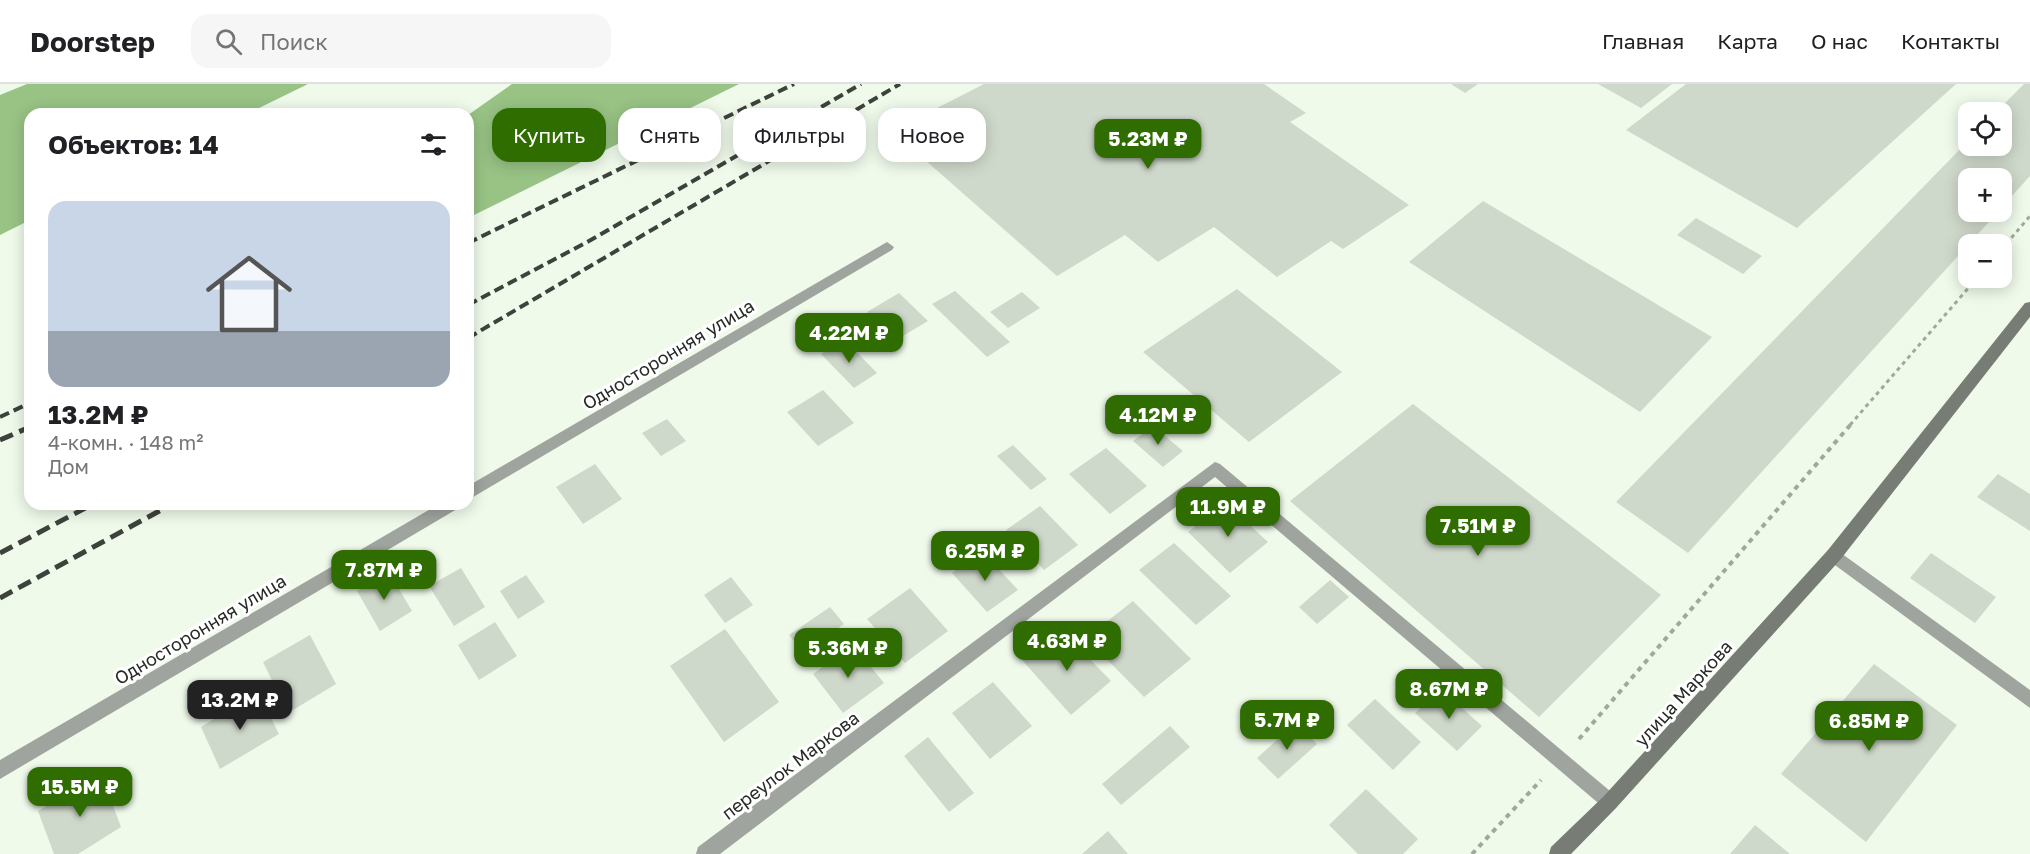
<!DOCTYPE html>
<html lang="ru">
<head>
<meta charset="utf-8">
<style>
	body { margin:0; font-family:"Golos Text",sans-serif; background:#f6f6f6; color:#202124; height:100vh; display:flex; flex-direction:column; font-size:22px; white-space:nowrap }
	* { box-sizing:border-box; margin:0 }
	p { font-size:20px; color:#757577 }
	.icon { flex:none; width:33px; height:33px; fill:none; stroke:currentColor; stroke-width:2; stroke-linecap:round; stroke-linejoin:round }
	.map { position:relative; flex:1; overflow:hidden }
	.drawer { position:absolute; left:24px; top:24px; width:450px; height:402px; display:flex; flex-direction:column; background:#fff; border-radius:18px; box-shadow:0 3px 15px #0003 }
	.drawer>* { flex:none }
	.guide { position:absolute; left:492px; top:24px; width:570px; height:54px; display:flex; gap:12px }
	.buttons { position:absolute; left:1958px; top:18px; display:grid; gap:12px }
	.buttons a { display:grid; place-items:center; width:54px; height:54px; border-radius:12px; background:#fff; box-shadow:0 3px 15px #0003; font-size:30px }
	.price { position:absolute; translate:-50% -51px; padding:0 14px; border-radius:12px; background:#306d00; color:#fff; font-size:20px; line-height:39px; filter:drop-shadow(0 2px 3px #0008) }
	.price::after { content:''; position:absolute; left:50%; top:36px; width:18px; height:14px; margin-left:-9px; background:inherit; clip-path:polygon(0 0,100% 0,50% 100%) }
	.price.current { background:#222; color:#fff }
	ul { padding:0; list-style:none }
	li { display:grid; align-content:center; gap:12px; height:318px; padding:0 24px }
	li span { display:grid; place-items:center; height:186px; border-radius:18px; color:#555 }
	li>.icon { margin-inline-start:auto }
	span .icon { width:108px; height:108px; fill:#fffc; stroke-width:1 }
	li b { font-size:26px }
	h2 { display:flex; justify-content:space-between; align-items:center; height:72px; padding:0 24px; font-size:26px }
	.chip { padding:0 21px; border-radius:18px; background:#fff; box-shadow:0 3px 15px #0003; font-size:21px; line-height:54px }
	.chip.current { background:#306d00; color:#fff }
	header { display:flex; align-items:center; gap:36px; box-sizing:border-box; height:84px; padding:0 30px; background:#fff; border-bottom:2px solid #e0e0e0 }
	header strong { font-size:28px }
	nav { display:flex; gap:33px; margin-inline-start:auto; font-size:21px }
	.search { width:420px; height:54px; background:#f6f6f6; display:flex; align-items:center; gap:15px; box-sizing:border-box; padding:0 21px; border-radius:18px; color:#757577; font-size:22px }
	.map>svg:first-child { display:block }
	.forest { fill:#98c385 }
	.building { fill:#cfd9cb }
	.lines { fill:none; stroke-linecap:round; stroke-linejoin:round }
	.path-far1 { stroke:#a0a89d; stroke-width:3; stroke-dasharray:4 4; stroke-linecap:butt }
	.path { stroke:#a0a89d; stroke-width:4; stroke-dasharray:5 5; stroke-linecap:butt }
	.lane { fill:#a0a49e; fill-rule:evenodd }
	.secondary { fill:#777d75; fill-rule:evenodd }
	.rail-far1 { stroke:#3e423c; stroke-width:4; stroke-dasharray:10 5; stroke-linecap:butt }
	.rail { stroke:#3e423c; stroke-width:5; stroke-dasharray:14 7; stroke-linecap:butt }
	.labels { text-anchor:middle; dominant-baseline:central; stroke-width:6; stroke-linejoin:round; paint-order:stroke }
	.street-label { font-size:18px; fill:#272a25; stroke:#fff }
</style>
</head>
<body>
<header>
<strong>Doorstep</strong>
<div class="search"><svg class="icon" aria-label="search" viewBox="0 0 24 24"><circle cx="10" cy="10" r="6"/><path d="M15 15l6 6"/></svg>Поиск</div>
<nav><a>Главная</a><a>Карта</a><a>О нас</a><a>Контакты</a></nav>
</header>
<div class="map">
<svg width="2030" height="770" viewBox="0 0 2030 770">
	<rect width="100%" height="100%" fill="#effaeb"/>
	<path class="forest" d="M27,0H308L247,30H30V136L0,151V11Z
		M512,0H739L468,134V31Z"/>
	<path class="building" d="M984,0H1264L1306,29L1290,38L1409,121L1343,165L1331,157L1277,193L1214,143L1158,178L1125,151L1057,192L892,47Z
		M1451,0H1478L1465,9Z
		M1598,0H1672L1641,24Z
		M1686,0H1956L1797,144L1626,46Z
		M2024,0H2030V92L2001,124V94H1968V128H1998L1688,469L1616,418L1968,57V62H2001V28H1996Z
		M1483,117L1712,253L1640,328L1409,178Z
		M1696,134L1762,172L1743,190L1677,151Z
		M1237,205L1342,288L1249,358L1143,268Z
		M955,207L1010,258L987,273L932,220Z
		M1022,208L1040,224L1008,244L990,228Z
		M899,209L928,237L896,256L867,228Z
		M844,255L877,289L854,304L821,270Z
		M823,306L854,339L818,362L787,328Z
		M1413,320L1661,511L1539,633L1290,417Z
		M667,335L686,357L661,372L642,349Z
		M1153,342L1183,367L1163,383L1133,357Z
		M1013,361L1047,395L1031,406L997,372Z
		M1106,364L1147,402L1110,430L1069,390Z
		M595,380L622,415L583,440L556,403Z
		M1998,390L2030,410V447L1977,413Z
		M1226,419L1268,458L1230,489L1188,448Z
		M1040,422L1078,461L1044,486L1006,446Z
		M1174,459L1231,512L1196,541L1139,486Z
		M982,467L1018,506L987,528L952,489Z
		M1931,469L1996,513L1975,539L1910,494Z
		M461,484L485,523L454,542L429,502Z
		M389,488L412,527L380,547L357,507Z
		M526,491L545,518L518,535L500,507Z
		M731,493L753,521L725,539L704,511Z
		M1330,496L1349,513L1317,540L1299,523Z
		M910,504L948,547L905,579L867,535Z
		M1133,517L1191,575L1144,613L1086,554Z
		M830,523L844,540L803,569L789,551Z
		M495,538L517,572L479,596L458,561Z
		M725,545L779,618L724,658L670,582Z
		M1062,546L1111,597L1071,631L1022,576Z
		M310,551L336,600L288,629L263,578Z
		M853,561L884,599L843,629L813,590Z
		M1874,580L1957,641L1866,758L1781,690Z
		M993,598L1032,642L990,675L952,629Z
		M1441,605L1482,642L1457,667L1415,629Z
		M258,608L279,650L220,685L201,643Z
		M1375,615L1421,658L1393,686L1347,641Z
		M1296,639L1317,660L1278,695L1257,674Z
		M1170,642L1190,663L1121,721L1102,700Z
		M928,653L974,709L949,728L904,672Z
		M101,690L121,743L78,770H54L38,727Z
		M1366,705L1418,755L1403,770H1358L1329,741Z
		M1755,741L1790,770H1730Z
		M1108,747L1128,770H1082Z"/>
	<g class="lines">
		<path class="path-far1" d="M2001,166L2030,132
			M1850,341L1977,194"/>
		<path class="path" d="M1579,655L1852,339
			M1472,770L1541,696"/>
		<path class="lane" d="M887,158L894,163L892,166L468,416V402Z
			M1215,378L1220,380L1616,712L1619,718L1616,724L1610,727L1604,724L1215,393L720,770H696L698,763Z
			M439,420H460L457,425L0,695V676Z
			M1834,464L2030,606V624L1828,476L1826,471L1828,466Z"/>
		<path class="secondary" d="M2030,218V233L1840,476L1616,724L1571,770H1549L1551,763L1604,712L1828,466L2025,219Z"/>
		<path class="rail-far1" d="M468,159L794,0
			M468,221L589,157L861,0
			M468,254L900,0
			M0,333L30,319"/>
		<path class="rail" d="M0,356L30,343
			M0,469L93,420
			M0,514L172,420"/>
	</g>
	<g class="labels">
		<g class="street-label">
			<text transform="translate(668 270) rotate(-31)">Односторонняя улица</text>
			<text transform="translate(200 545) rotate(-31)">Односторонняя улица</text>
			<text transform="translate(1683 609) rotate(-48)">улица Маркова</text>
			<text transform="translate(790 681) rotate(-37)">переулок Маркова</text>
		</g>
	</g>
</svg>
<div class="buttons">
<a><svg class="icon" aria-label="locate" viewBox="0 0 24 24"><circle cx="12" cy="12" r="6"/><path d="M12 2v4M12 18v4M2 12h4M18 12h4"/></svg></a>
<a>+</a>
<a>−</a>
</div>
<b class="price" style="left:1148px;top:86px">5.23M ₽</b>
<b class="price" style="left:849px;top:280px">4.22M ₽</b>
<b class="price" style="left:1158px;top:362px">4.12M ₽</b>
<b class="price" style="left:1228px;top:454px">11.9M ₽</b>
<b class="price" style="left:1478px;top:473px">7.51M ₽</b>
<b class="price" style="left:985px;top:498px">6.25M ₽</b>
<b class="price" style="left:384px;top:517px">7.87M ₽</b>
<b class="price" style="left:1067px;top:588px">4.63M ₽</b>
<b class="price" style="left:848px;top:595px">5.36M ₽</b>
<b class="price" style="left:1449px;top:636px">8.67M ₽</b>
<b class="price current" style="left:240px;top:647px">13.2M ₽</b>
<b class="price" style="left:1287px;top:667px">5.7M ₽</b>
<b class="price" style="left:1869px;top:668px">6.85M ₽</b>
<b class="price" style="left:80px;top:734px">15.5M ₽</b>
<div class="guide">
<a class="chip current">Купить</a>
<a class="chip">Снять</a>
<a class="chip">Фильтры</a>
<a class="chip">Новое</a>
</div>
<section class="drawer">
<h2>Объектов: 14<svg class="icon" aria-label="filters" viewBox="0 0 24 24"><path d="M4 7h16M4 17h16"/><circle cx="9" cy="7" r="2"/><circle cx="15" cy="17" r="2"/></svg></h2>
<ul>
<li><span style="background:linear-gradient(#c9d6e8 70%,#9aa5b1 0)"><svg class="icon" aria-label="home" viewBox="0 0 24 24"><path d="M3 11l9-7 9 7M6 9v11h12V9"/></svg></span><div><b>13.2M ₽</b><p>4-комн. · 148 m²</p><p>Дом</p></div></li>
</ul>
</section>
</div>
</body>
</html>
